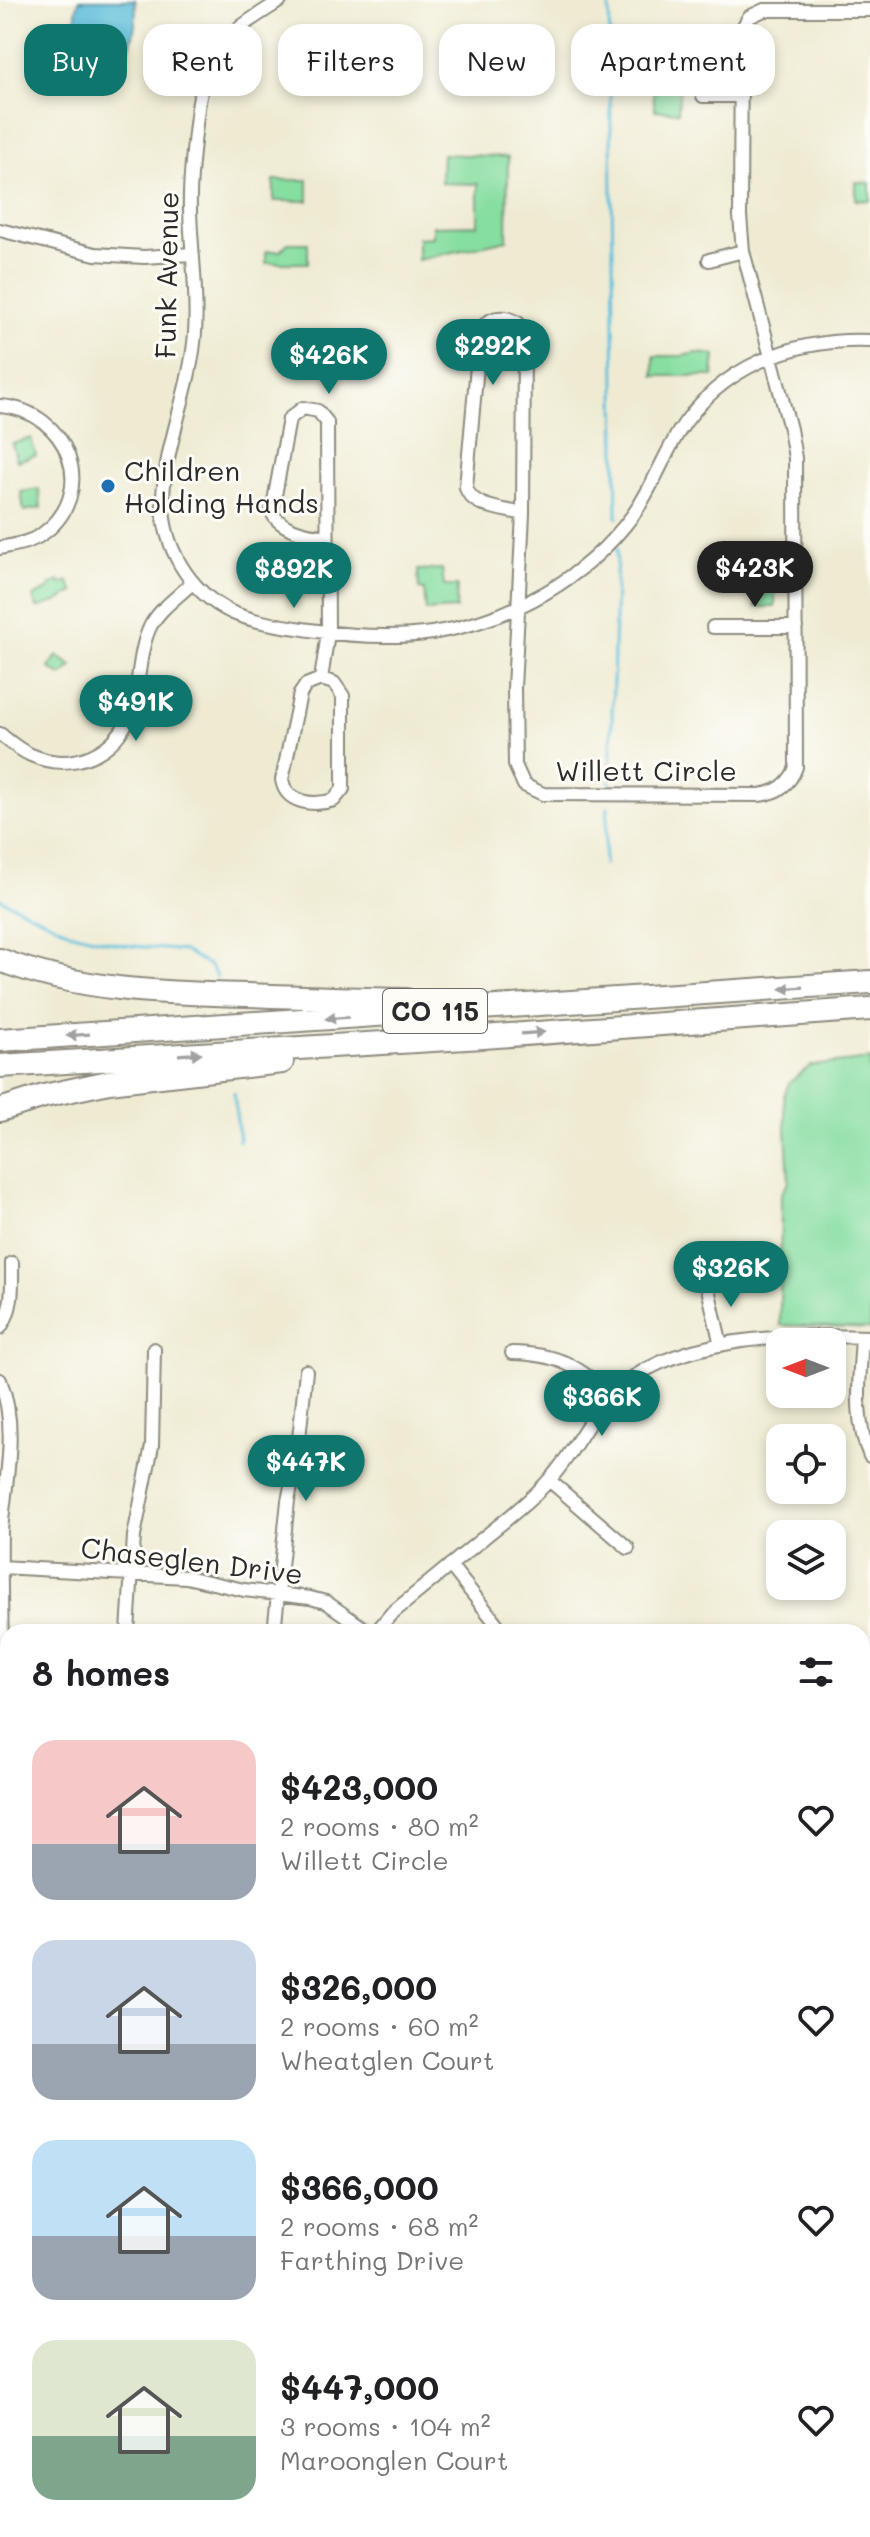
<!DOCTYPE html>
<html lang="en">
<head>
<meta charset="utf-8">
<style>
	body { margin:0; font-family:Mali,sans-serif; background:#f6f6f6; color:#202124; height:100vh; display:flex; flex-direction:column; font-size:30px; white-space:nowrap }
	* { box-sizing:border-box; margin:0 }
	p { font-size:26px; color:#757577 }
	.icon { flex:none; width:44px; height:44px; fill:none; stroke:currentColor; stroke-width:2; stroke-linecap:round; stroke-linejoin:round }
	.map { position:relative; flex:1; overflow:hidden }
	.drawer { position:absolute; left:0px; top:1624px; width:870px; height:914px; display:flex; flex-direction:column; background:#fff; border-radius:24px 24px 0 0; box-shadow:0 4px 12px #0003 }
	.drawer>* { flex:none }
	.hud { position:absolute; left:24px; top:24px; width:822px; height:72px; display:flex; gap:16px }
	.needle { width:52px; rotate:270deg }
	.buttons { position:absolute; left:766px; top:1328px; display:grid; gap:16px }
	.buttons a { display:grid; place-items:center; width:80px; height:80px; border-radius:16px; background:#fff; box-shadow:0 4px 12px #0003; font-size:40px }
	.price { position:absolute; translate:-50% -68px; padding:0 18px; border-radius:28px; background:#0f766e; color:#fff; font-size:26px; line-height:52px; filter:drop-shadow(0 2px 4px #0008) }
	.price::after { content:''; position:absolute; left:50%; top:48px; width:24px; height:18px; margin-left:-12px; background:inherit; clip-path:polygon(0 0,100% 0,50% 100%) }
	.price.current { background:#222; color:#fff }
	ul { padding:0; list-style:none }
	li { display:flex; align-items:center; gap:24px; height:200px; padding:0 32px }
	li span { display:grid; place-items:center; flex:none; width:224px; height:160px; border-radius:24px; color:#555 }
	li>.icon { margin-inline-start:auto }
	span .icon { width:96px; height:96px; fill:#fffc; stroke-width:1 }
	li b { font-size:34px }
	h2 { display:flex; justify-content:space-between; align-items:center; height:96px; padding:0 32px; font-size:34px }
	.pill { padding:0 28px; border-radius:24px; background:#fff; box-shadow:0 4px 12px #0003; font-size:28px; line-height:72px }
	.pill.current { background:#0f766e; color:#fff }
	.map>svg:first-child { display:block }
	.built { fill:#f1d0e2 }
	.green { fill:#87dea1; stroke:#598466; stroke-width:2 }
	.water { fill:#5cbdda; stroke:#447482; stroke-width:2 }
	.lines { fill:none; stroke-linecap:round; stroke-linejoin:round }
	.stream { stroke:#5cbdda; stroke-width:3 }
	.street-casing { stroke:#8d8b7f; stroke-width:16 }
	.secondary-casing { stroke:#8d8b7f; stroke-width:20 }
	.highway-casing { stroke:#8d8b7f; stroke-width:26 }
	.street { stroke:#fff; stroke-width:12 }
	.secondary { stroke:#fff; stroke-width:16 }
	.highway { stroke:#fff; stroke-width:22 }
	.oneway { fill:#a0a0a0 }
	.poi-dot { fill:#1f6fb2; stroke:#fdfcf7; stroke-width:3 }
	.labels { text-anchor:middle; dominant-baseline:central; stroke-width:6; stroke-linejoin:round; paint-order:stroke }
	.shield { fill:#fdfcf7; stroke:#6a6a68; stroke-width:2 }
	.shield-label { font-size:26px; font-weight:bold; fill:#2b2b2b }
	.street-label { font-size:28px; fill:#2b2b2b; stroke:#fdfcf7 }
	.poi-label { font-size:28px; fill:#2b2b2b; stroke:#fdfcf7; text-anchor:start }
</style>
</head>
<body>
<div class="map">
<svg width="870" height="2537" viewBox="0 0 870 2537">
	<rect width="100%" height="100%" fill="#fdfcf7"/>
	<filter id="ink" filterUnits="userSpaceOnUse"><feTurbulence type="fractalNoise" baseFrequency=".0125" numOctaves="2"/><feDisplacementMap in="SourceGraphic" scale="16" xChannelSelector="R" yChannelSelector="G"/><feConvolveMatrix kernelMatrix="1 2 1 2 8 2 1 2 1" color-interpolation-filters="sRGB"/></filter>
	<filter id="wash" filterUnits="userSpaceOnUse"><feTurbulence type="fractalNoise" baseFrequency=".006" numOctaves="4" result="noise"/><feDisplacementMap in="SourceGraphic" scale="32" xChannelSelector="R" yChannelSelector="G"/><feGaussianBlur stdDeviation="1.8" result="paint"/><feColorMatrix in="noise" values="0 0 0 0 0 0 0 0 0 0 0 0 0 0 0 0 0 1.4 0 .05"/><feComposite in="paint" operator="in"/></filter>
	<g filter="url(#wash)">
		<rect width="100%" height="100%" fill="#efebd3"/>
		<path class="built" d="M558,2530H763V2537H561Z"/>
		<path class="green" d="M660,86H680L678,112L655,110L653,93Z
			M442,154L508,157L507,240L418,260V238L433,237V226L478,225V184L441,183Z
			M274,180H308V201H274Z
			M856,182L870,183V201L856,200Z
			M288,243H308V263H266V251H280Z
			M696,353L715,355L713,376H654V356H682Z
			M31,438L36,455L17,461L12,444Z
			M39,489L41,508L24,511L21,492Z
			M442,569L444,586H457L456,609L426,611L424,590L419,589L418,570Z
			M59,581L61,584L68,581L74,592L56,602L37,608L33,597L50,589L49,586Z
			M757,589H775V607H756Z
			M57,656L72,666L62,676L49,668Z
			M870,1059V1329L780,1325L781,1194L789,1182L784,1096L789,1083L810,1066Z
			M393,2530H535L538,2537H363Z"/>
		<path class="water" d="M79,0H135C139,30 127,53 120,80L116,84L102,81V71L107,63L102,42L77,35L76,11Z"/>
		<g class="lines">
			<path class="stream" d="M609,0L617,518
				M610,784L617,549
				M604,865L608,807
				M0,899L72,933L123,945L184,951L210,966L217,977
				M234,1093L239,1141"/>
		</g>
	</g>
	<g filter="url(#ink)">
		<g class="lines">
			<g class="street-casing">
				<path id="street" d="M281,0C259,15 235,27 219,49C203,71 199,97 196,124C193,152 189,181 190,210C191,251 198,292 195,333C191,388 166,441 163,496C161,544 188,592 233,613C257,623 284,626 310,630C351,636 391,639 432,633C511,620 585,580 633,515C651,490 662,460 678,433C720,366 794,338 870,341
					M703,96H741
					M0,230L95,254L144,257L192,254
					M709,260L743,251
					M0,406C68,410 101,494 41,535C29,543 14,545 0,548
					M523,514L524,340L518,323C504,314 487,316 480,333L466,487C471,508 504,509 523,514L514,688L515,765L524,785L543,794L759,795C777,793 790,784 796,767L795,458L790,429L743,251L740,216L741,31L749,17L764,10H870
					M713,627H796
					M321,679L328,633L327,422L318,411L303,408L289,419L272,512C279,529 309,536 326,536
					M321,679L334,683L343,696V789L334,800C314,806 286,804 282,780L300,694L306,685Z
					M0,734C10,742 19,750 31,755C72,773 116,754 131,712C140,685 138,653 150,627C159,609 179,596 193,582
					M706,1280L721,1345
					M0,1328C14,1309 12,1286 12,1263
					M862,1337C860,1377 853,1418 870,1456
					M512,1353C558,1354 577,1365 611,1396
					M0,1380C19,1428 5,1482 1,1531C0,1584 2,1638 3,1690L0,1711
					M549,1480L628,1548
					M450,1565L503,1632
					M0,1567L186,1577L244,1590L310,1598L326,1602L369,1632
					M128,1632L134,1536L152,1446L154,1349
					M274,1632L288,1501L297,1458L306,1371
					M376,1632L391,1614C421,1589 451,1565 481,1540C504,1521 529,1503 549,1480C573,1455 586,1421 610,1396C671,1335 789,1334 870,1337
					M862,1809H870
					M0,2327L8,2320
					M84,2530L91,2537"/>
			</g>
			<g class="secondary-casing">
				<path id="secondary" d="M0,1935L8,1934
					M862,2102L870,2105
					M545,2530L547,2537"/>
			</g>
			<g class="highway-casing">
				<path id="highway" d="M0,960C79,991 163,993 247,995C300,997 353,999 406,1000
					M0,1040L870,982
					M0,1066L483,1037L870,1009
					M0,1110L44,1096L109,1082L282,1062"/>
			</g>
			<use href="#street" class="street"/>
			<use href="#secondary" class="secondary"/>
			<use href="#highway" class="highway"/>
		</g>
		<defs><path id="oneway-solid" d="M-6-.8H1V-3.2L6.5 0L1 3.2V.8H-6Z" transform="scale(2)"/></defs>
		<g class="oneway">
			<use href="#oneway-solid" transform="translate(792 988) rotate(176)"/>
			<use href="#oneway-solid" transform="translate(337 1018) rotate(176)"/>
			<use href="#oneway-solid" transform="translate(533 1033) rotate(-4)"/>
			<use href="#oneway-solid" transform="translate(78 1035) rotate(176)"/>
			<use href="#oneway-solid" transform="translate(190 1054) rotate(-4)"/>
		</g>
	</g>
	<circle class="poi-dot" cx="108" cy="486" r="8"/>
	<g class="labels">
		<rect class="shield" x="383" y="989" width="104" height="44" rx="6"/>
		<g class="shield-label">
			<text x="435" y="1011">CO 115</text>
		</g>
		<g class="street-label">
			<text transform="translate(166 275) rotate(-89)">Funk Avenue</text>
			<text x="646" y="770">Willett Circle</text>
			<text transform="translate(192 1560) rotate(7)">Chaseglen Drive</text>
		</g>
		<g class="poi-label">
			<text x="124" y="470">Children<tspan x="124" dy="32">Holding Hands</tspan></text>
		</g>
	</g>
</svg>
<div class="buttons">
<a><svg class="needle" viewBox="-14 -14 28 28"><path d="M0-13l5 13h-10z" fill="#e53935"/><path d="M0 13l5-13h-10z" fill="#757577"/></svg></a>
<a><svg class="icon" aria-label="locate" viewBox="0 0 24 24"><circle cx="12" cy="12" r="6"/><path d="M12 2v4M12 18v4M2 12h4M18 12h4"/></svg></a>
<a><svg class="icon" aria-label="layers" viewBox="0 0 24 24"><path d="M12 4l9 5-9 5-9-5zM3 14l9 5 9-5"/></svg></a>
</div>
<b class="price" style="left:493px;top:387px">$292K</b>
<b class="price" style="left:329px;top:396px">$426K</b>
<b class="price current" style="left:755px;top:609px">$423K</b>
<b class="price" style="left:294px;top:610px">$892K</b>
<b class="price" style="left:136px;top:743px">$491K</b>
<b class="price" style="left:731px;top:1309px">$326K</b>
<b class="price" style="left:602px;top:1438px">$366K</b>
<b class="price" style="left:306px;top:1503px">$447K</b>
<div class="hud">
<a class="pill current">Buy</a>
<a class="pill">Rent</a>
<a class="pill">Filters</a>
<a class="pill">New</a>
<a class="pill">Apartment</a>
</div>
<section class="drawer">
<h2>8 homes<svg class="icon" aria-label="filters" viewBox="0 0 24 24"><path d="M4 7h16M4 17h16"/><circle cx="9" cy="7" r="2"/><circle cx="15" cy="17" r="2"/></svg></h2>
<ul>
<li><span style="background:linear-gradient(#f6c9c9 65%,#9aa5b1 0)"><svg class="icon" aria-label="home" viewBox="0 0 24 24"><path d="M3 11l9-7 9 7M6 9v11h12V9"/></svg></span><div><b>$423,000</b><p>2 rooms · 80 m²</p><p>Willett Circle</p></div><svg class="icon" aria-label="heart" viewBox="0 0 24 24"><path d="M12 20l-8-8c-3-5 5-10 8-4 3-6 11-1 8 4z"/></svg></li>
<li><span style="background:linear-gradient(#c9d6e8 65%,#9aa5b1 0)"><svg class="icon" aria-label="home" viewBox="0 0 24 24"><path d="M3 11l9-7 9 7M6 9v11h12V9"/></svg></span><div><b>$326,000</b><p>2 rooms · 60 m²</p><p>Wheatglen Court</p></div><svg class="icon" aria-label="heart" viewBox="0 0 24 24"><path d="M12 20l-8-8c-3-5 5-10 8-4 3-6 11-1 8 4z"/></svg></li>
<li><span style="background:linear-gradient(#bfe0f5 60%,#9aa5b1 0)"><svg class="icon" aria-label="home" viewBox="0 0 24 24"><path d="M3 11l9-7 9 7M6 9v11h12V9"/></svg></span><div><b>$366,000</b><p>2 rooms · 68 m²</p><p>Farthing Drive</p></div><svg class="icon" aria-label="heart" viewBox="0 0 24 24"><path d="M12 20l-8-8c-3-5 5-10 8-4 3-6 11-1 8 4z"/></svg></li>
<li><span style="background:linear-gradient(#dfe7d0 60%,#7fa58c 0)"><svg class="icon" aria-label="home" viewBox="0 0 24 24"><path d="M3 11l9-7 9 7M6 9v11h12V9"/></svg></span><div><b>$447,000</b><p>3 rooms · 104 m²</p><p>Maroonglen Court</p></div><svg class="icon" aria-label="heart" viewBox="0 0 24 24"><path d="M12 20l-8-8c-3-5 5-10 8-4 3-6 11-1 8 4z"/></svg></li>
</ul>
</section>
</div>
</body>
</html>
